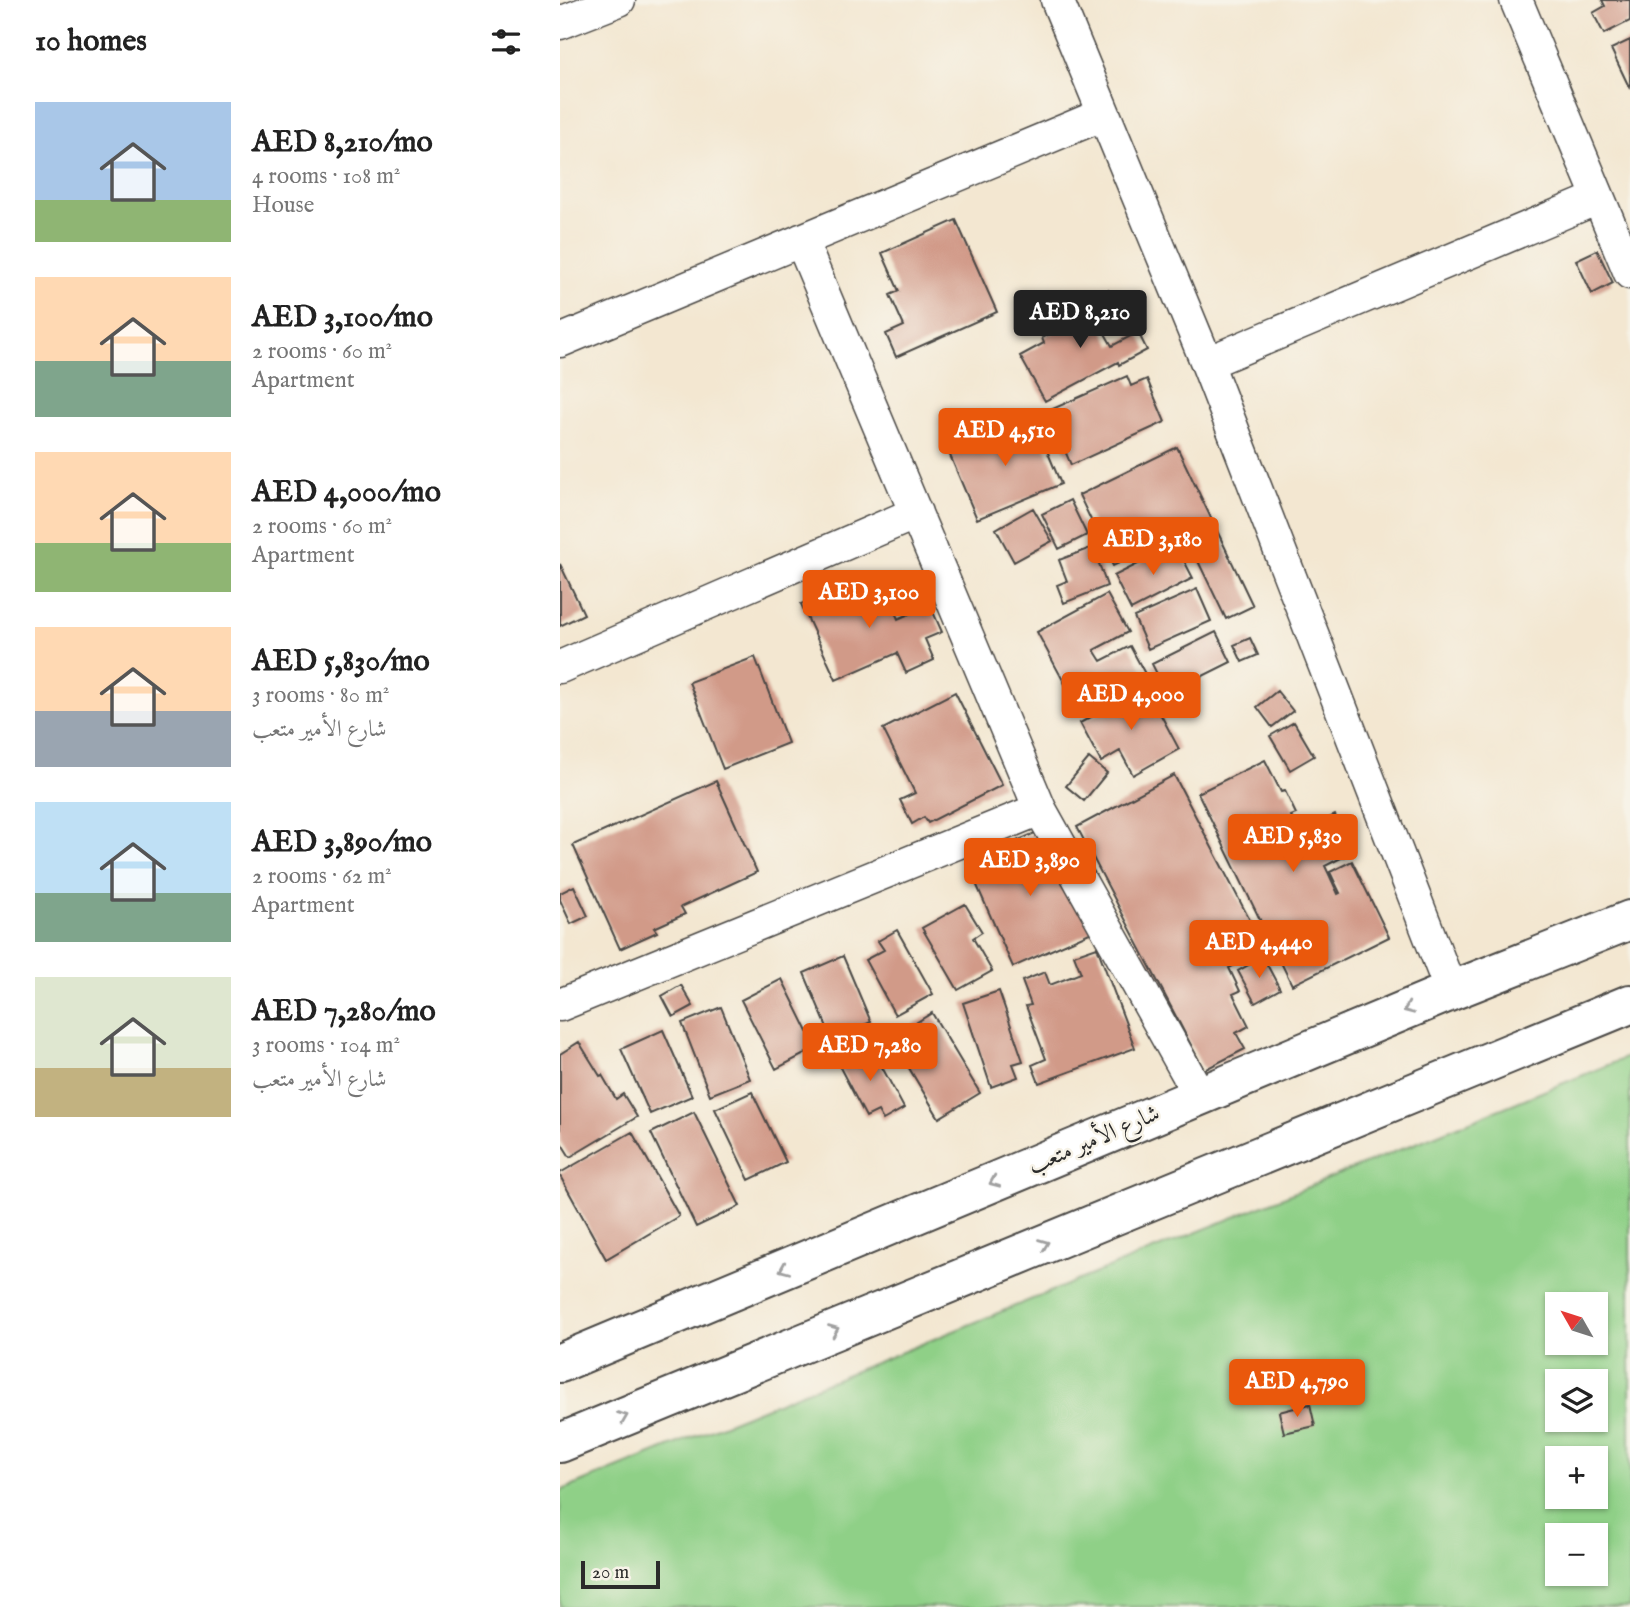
<!DOCTYPE html>
<html lang="en">
<head>
<meta charset="utf-8">
<style>
	body { margin:0; font-family:"IM FELL English",Amiri,serif; background:#f2f2f2; color:#222; height:100vh; display:flex; flex-direction:column; font-size:26px; white-space:nowrap }
	* { box-sizing:border-box; margin:0 }
	p { font-size:23px; color:#767676 }
	.icon { flex:none; width:38px; height:38px; fill:none; stroke:currentColor; stroke-width:2; stroke-linecap:round; stroke-linejoin:round }
	.map { position:relative; flex:1; overflow:hidden }
	.panel { display:flex; flex-direction:column; background:#fff; width:560px }
	.panel>* { flex:none }
	.needle { width:46px; rotate:309deg }
	.tools { position:absolute; left:985px; top:1292px; display:grid; gap:14px }
	.tools a { display:grid; place-items:center; width:63px; height:63px; border-radius:0px; background:#fff; box-shadow:0 2px 5px #0004; font-size:35px }
	.scale { position:absolute; left:21px; bottom:18px; width:79px; box-sizing:border-box; padding-left:7px; border:4px solid #2b2b2b; border-top:0; font-size:19px; line-height:24px; white-space:nowrap; color:#2b2b2b; -webkit-text-stroke:5px #f7f3e8; paint-order:stroke }
	.price { position:absolute; translate:-50% -60px; padding:0 16px; border-radius:7px; background:#ea580c; color:#fff; font-size:23px; line-height:46px; filter:drop-shadow(0 2px 4px #0008) }
	.price::after { content:''; position:absolute; left:50%; top:42px; width:21px; height:16px; margin-left:-10px; background:inherit; clip-path:polygon(0 0,100% 0,50% 100%) }
	.price.current { background:#222; color:#fff }
	ul { padding:0; list-style:none }
	li { display:flex; align-items:center; gap:21px; height:175px; padding:0 35px }
	li span { display:grid; place-items:center; flex:none; width:196px; height:140px; border-radius:0px; color:#555 }
	li>.icon { margin-inline-start:auto }
	span .icon { width:84px; height:84px; fill:#fffc; stroke-width:1 }
	li b { font-size:30px }
	h2 { display:flex; justify-content:space-between; align-items:center; height:84px; padding:0 35px; font-size:30px }
	main { display:flex; flex:1; min-height:0 }
	.map>svg:first-child { display:block }
	.green { fill:#8fd087; stroke:#5d7e59; stroke-width:2; fill-rule:evenodd }
	.building { fill:#d19a88 }
	.lines { fill:none; stroke-linecap:round; stroke-linejoin:round }
	.street-casing { stroke:#494744; stroke-width:35 }
	.primary-casing { stroke:#494744; stroke-width:42 }
	.street { stroke:#fff; stroke-width:32 }
	.primary { stroke:#fff; stroke-width:38 }
	.oneway { stroke:#a0a0a0 }
	.labels { text-anchor:middle; dominant-baseline:central; stroke-width:5; stroke-linejoin:round; paint-order:stroke }
	.street-label { font-size:24px; fill:#2b2b2b; stroke:#f7f3e8 }
</style>
</head>
<body>
<main>
<section class="panel">
<h2>10 homes<svg class="icon" aria-label="filters" viewBox="0 0 24 24"><path d="M4 7h16M4 17h16"/><circle cx="9" cy="7" r="2"/><circle cx="15" cy="17" r="2"/></svg></h2>
<ul>
<li><span style="background:linear-gradient(#a9c7e8 70%,#8fb573 0)"><svg class="icon" aria-label="home" viewBox="0 0 24 24"><path d="M3 11l9-7 9 7M6 9v11h12V9"/></svg></span><div><b>AED 8,210/mo</b><p>4 rooms · 108 m²</p><p>House</p></div></li>
<li><span style="background:linear-gradient(#ffd9b3 60%,#7fa58c 0)"><svg class="icon" aria-label="home" viewBox="0 0 24 24"><path d="M3 11l9-7 9 7M6 9v11h12V9"/></svg></span><div><b>AED 3,100/mo</b><p>2 rooms · 60 m²</p><p>Apartment</p></div></li>
<li><span style="background:linear-gradient(#ffd9b3 65%,#8fb573 0)"><svg class="icon" aria-label="home" viewBox="0 0 24 24"><path d="M3 11l9-7 9 7M6 9v11h12V9"/></svg></span><div><b>AED 4,000/mo</b><p>2 rooms · 60 m²</p><p>Apartment</p></div></li>
<li><span style="background:linear-gradient(#ffd9b3 60%,#9aa5b1 0)"><svg class="icon" aria-label="home" viewBox="0 0 24 24"><path d="M3 11l9-7 9 7M6 9v11h12V9"/></svg></span><div><b>AED 5,830/mo</b><p>3 rooms · 80 m²</p><p>شارع الأمير متعب</p></div></li>
<li><span style="background:linear-gradient(#bfe0f5 65%,#7fa58c 0)"><svg class="icon" aria-label="home" viewBox="0 0 24 24"><path d="M3 11l9-7 9 7M6 9v11h12V9"/></svg></span><div><b>AED 3,890/mo</b><p>2 rooms · 62 m²</p><p>Apartment</p></div></li>
<li><span style="background:linear-gradient(#dfe7d0 65%,#c2b280 0)"><svg class="icon" aria-label="home" viewBox="0 0 24 24"><path d="M3 11l9-7 9 7M6 9v11h12V9"/></svg></span><div><b>AED 7,280/mo</b><p>3 rooms · 104 m²</p><p>شارع الأمير متعب</p></div></li>
</ul>
</section>
<div class="map">
<svg width="1070" height="1607" viewBox="0 0 1070 1607">
	<rect width="100%" height="100%" fill="#f7f3e8"/>
	<filter id="ink" filterUnits="userSpaceOnUse"><feTurbulence type="fractalNoise" baseFrequency=".0143" numOctaves="2"/><feDisplacementMap in="SourceGraphic" scale="14" xChannelSelector="R" yChannelSelector="G"/><feConvolveMatrix kernelMatrix="1 2 1 2 8 2 1 2 1" color-interpolation-filters="sRGB"/></filter>
	<filter id="wash" filterUnits="userSpaceOnUse"><feTurbulence type="fractalNoise" baseFrequency=".00686" numOctaves="4" result="noise"/><feDisplacementMap in="SourceGraphic" scale="28" xChannelSelector="R" yChannelSelector="G"/><feGaussianBlur stdDeviation="1.57" result="paint"/><feColorMatrix in="noise" values="0 0 0 0 0 0 0 0 0 0 0 0 0 0 0 0 0 1.4 0 .05"/><feComposite in="paint" operator="in"/></filter>
	<g filter="url(#wash)">
		<rect width="100%" height="100%" fill="#f3e7d1"/>
		<path class="green" d="M1070,1056V1607H0V1491ZM998,1304H1036V1342H998ZM998,1381H1036V1419H998ZM998,1458H1036V1496H998ZM998,1535H1036V1573H998Z"/>
		<g id="blocks">
			<path class="building" d="M1042,0H1070V21L1044,34L1033,13L1045,6Z
				M1070,40V89L1051,49Z
				M396,220L437,312L336,357L326,334L344,326L330,295L339,291L322,253Z
				M1037,250L1053,283L1032,294L1016,260Z
				M548,290L564,319L543,330L552,346L578,332L587,350L559,365L558,362L485,401L460,356L484,343L482,338L534,310L529,300Z
				M567,376L571,386L587,379L605,422L511,465L488,411Z
				M473,417L501,484L417,519L389,453Z
				M617,447L693,606L666,619L624,532L553,566L519,495Z
				M510,500L527,535L499,549L482,514Z
				M473,508L492,541L454,562L436,529Z
				M616,545L633,578L571,610L554,576Z
				M533,547L547,586L504,603L497,585L507,581L499,560Z
				M0,564L24,614L0,626Z
				M321,581L338,619L370,605L382,632L365,639L374,660L346,673L337,653L276,680L241,604L287,583L292,594Z
				M637,589L651,621L588,649L574,617Z
				M547,594L568,632L534,650L541,661L570,646L590,683L548,706L545,699L520,712L477,632Z
				M656,632L671,662L607,694L592,664Z
				M690,638L698,655L682,662L674,645Z
				M195,657L228,743L163,769L129,682Z
				M586,687L619,749L573,775L560,751L541,762L520,723Z
				M717,691L733,711L712,727L697,707Z
				M395,692L442,785L368,823L364,817L352,824L340,800L355,793L323,729Z
				M734,722L754,756L730,770L710,736Z
				M529,758L547,773L524,801L506,786Z
				M705,760L721,792L725,791L736,814L731,816L739,832L775,815L793,852L765,866L778,894L780,893L770,872L792,861L829,937L732,985L638,793Z
				M614,775L705,949L669,968L680,991L673,994L689,1026L676,1033L685,1049L644,1070L517,827Z
				M156,781L197,872L121,907L125,914L94,928L97,932L60,949L13,845Z
				M486,828L532,932L453,967L407,863Z
				M14,886L28,916L11,924L0,900V893Z
				M405,904L422,932L413,938L432,971L398,990L362,928Z
				M337,930L373,994L335,1015L305,960L324,950L318,941Z
				M537,947L575,1048L479,1083L472,1065L486,1059L466,1006L471,1005L462,981L485,972L490,985L521,973L514,955Z
				M283,956L311,1022L272,1039L244,973Z
				M703,957L720,989L695,1003L678,971Z
				M222,979L256,1048L216,1069L181,1000Z
				M121,985L133,1006L113,1017L102,996Z
				M439,991L463,1061L453,1064L458,1077L431,1087L403,1003Z
				M161,1007L190,1079L150,1095L122,1023Z
				M372,1013L420,1093L379,1118L331,1038Z
				M103,1030L132,1096L90,1114L61,1049Z
				M19,1042L40,1076L42,1075L56,1099L63,1094L77,1117L10,1157L0,1141V1054Z
				M309,1043L344,1108L323,1120L318,1111L306,1117L276,1060Z
				M192,1092L226,1162L189,1180L155,1109Z
				M134,1112L180,1206L136,1227L91,1133Z
				M72,1132L119,1216L46,1259L0,1176V1173Z
				M750,1404L755,1426L724,1433L719,1412Z"/>
		</g>
	</g>
	<g filter="url(#ink)">
		<use href="#blocks" fill-opacity="0" stroke="#494744" stroke-width="2"/>
		<g class="lines">
			<g class="street-casing">
				<path id="street" d="M497,0L647,363L891,991
					M956,0L1070,273
					M0,23L59,0
					M241,240L480,809L640,1096
					M0,341L544,114
					M647,363L1038,198
					M0,667L356,513
					M0,1005L480,809"/>
			</g>
			<g class="primary-casing">
				<path id="primary" d="M0,1363L891,991L1070,920
					M0,1443L1070,1004"/>
			</g>
			<use href="#street" class="street"/>
			<use href="#primary" class="primary"/>
		</g>
		<defs><path id="oneway-chevron" d="M-2-3.5L2.5 0L-2 3.5" fill="none" stroke-width="1.6" stroke-linecap="round" stroke-linejoin="round" transform="scale(1.75)"/></defs>
		<g class="oneway">
			<use href="#oneway-chevron" transform="translate(848 1009) rotate(157)"/>
			<use href="#oneway-chevron" transform="translate(434 1182) rotate(157)"/>
			<use href="#oneway-chevron" transform="translate(484 1244) rotate(-22)"/>
			<use href="#oneway-chevron" transform="translate(224 1269) rotate(157)"/>
			<use href="#oneway-chevron" transform="translate(274 1330) rotate(-22)"/>
			<use href="#oneway-chevron" transform="translate(63 1417) rotate(-22)"/>
		</g>
	</g>
	<g class="labels">
		<g class="street-label">
			<text transform="translate(534 1140) rotate(-23)">شارع الأمير متعب</text>
		</g>
	</g>
</svg>
<div class="tools">
<a><svg class="needle" viewBox="-14 -14 28 28"><path d="M0-13l5 13h-10z" fill="#e53935"/><path d="M0 13l5-13h-10z" fill="#767676"/></svg></a>
<a><svg class="icon" aria-label="layers" viewBox="0 0 24 24"><path d="M12 4l9 5-9 5-9-5zM3 14l9 5 9-5"/></svg></a>
<a>+</a>
<a>−</a>
</div>
<div class="scale">20 m</div>
<b class="price current" style="left:520px;top:350px">AED 8,210</b>
<b class="price" style="left:445px;top:468px">AED 4,510</b>
<b class="price" style="left:593px;top:577px">AED 3,180</b>
<b class="price" style="left:309px;top:630px">AED 3,100</b>
<b class="price" style="left:571px;top:732px">AED 4,000</b>
<b class="price" style="left:733px;top:874px">AED 5,830</b>
<b class="price" style="left:470px;top:898px">AED 3,890</b>
<b class="price" style="left:699px;top:980px">AED 4,440</b>
<b class="price" style="left:310px;top:1083px">AED 7,280</b>
<b class="price" style="left:737px;top:1419px">AED 4,790</b>
</div>
</main>
</body>
</html>
